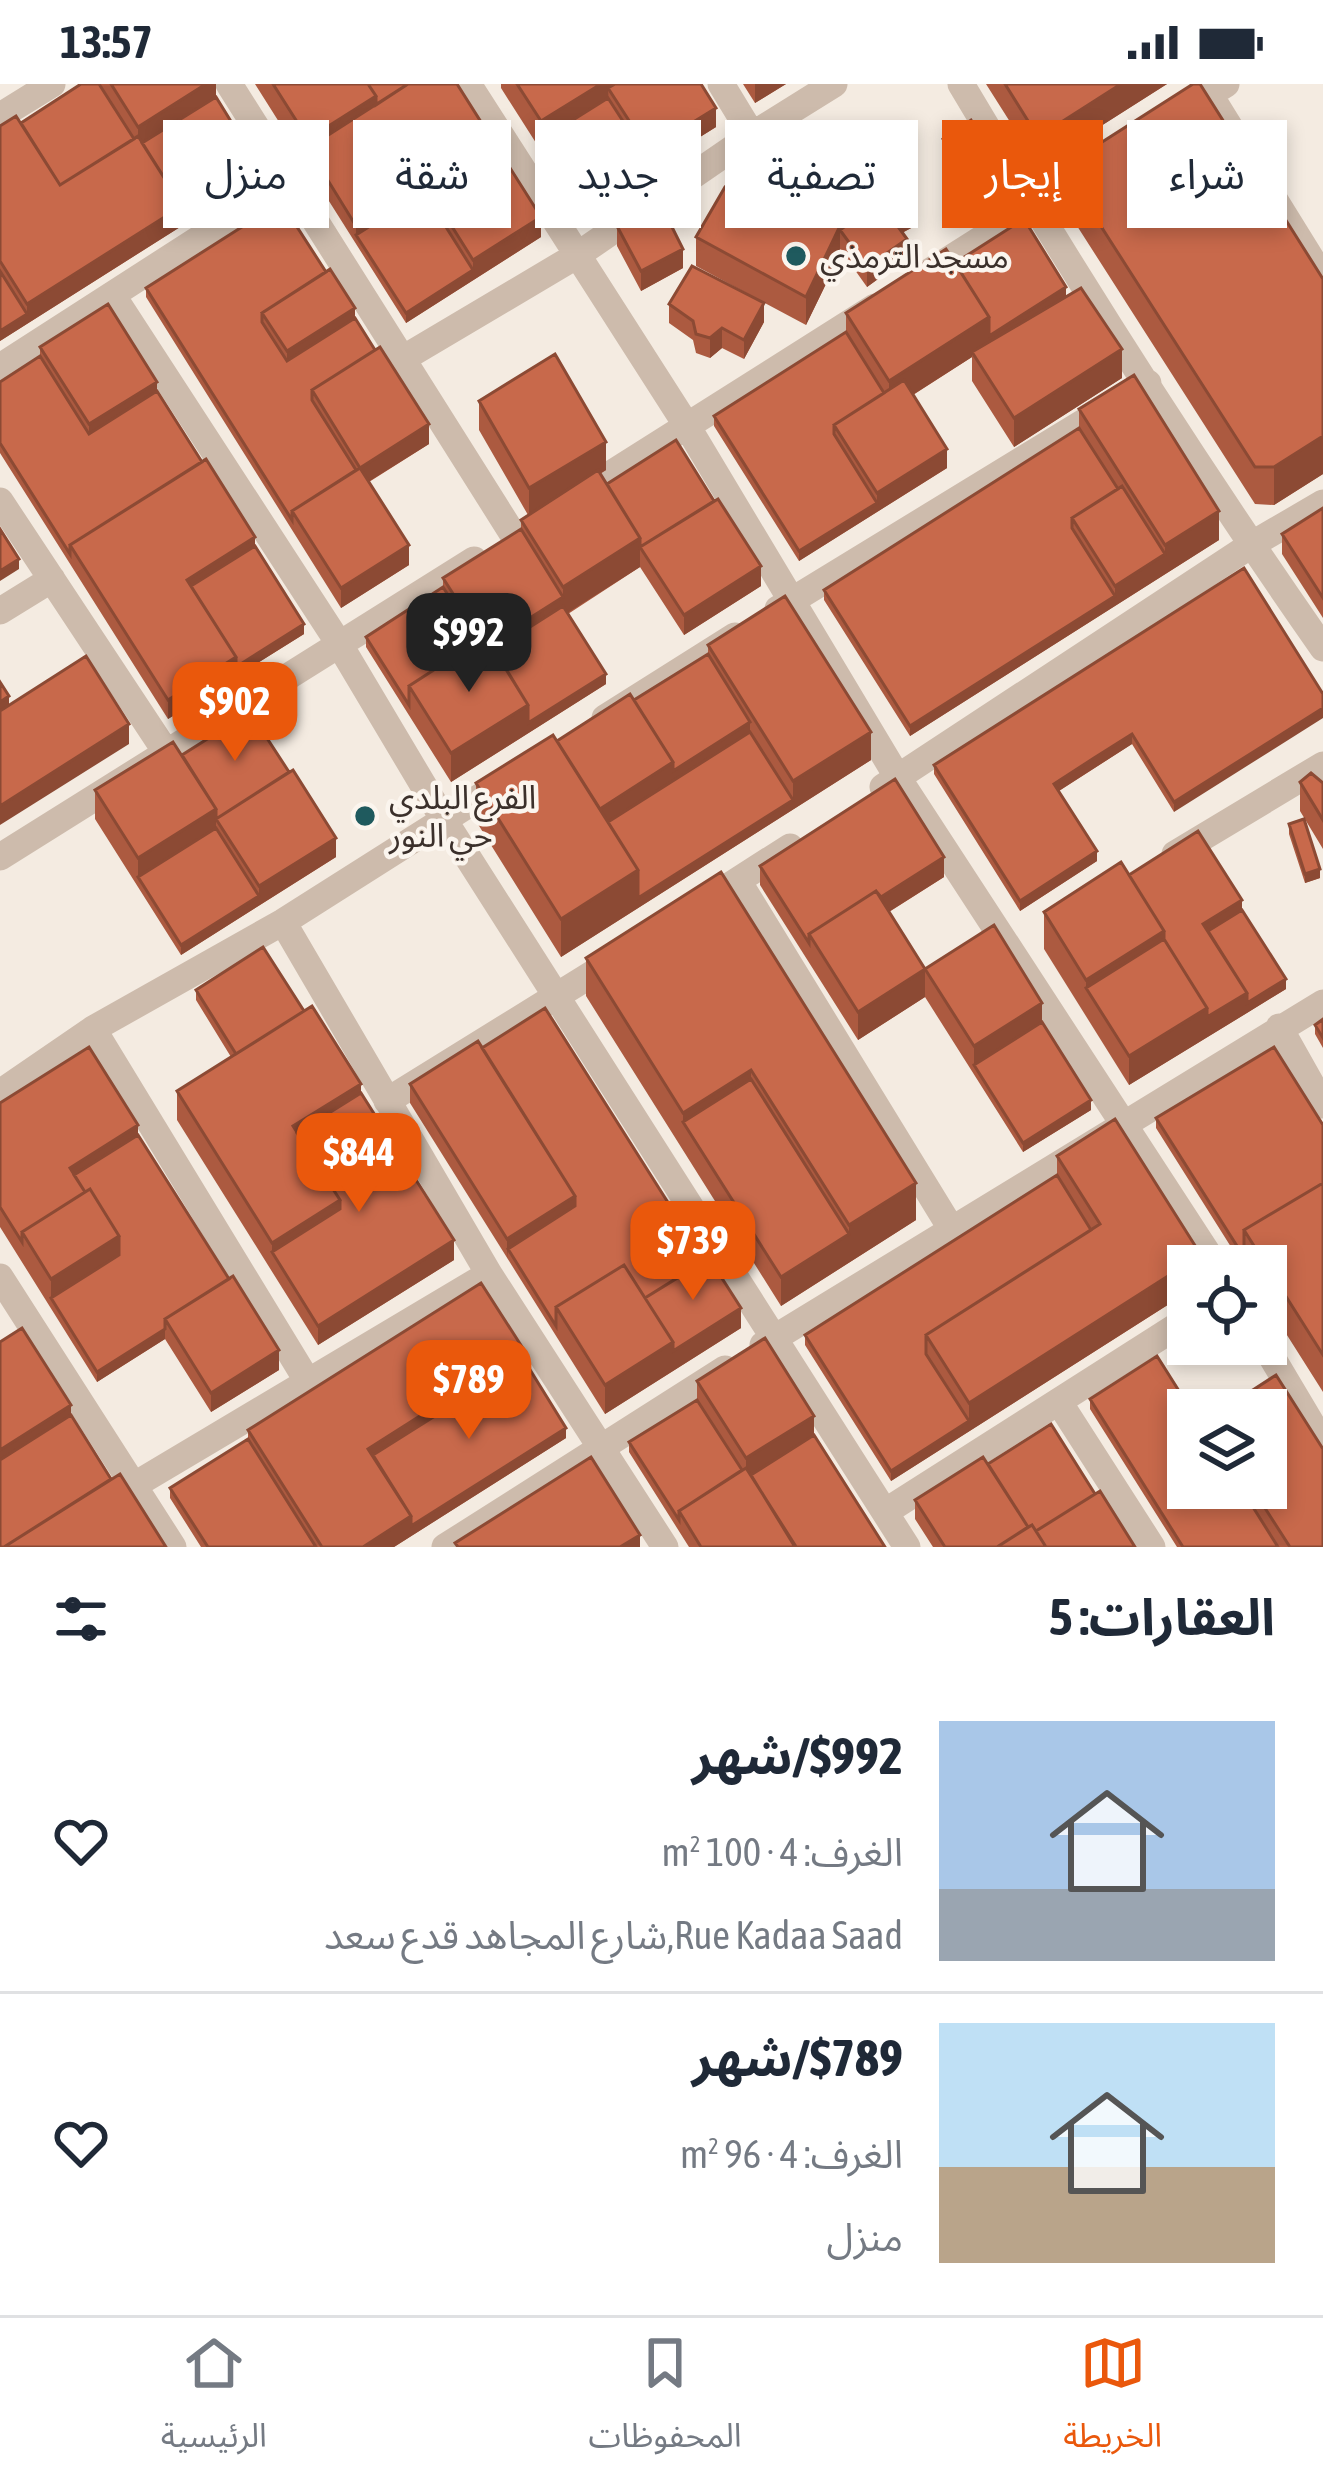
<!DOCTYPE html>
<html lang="ar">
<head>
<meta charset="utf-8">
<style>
	body { margin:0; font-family:"Asap Condensed","Noto Sans Arabic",sans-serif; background:#f2f2f3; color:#1f2937; direction:rtl; height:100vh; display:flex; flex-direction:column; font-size:45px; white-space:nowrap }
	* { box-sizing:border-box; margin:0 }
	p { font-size:39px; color:#747a83 }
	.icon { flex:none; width:66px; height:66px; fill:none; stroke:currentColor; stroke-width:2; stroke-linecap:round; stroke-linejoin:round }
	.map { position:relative; height:1463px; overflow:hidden; direction:ltr }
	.details { display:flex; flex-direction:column; background:#fff; flex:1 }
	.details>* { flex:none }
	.banner { position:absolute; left:36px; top:36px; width:1251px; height:108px; direction:rtl; display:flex; gap:24px }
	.tools { position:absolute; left:1167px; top:1161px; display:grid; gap:24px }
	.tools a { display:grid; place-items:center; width:120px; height:120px; border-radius:0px; background:#fff; box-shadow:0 6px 18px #0003; font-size:60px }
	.price { position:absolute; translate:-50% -102px; padding:0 27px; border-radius:24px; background:#ea580c; color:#fff; font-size:39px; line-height:78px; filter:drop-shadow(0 3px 6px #0008) }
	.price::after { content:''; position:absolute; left:50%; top:72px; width:36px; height:27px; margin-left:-18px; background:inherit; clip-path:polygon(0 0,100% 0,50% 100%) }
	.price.active { background:#222; color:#fff }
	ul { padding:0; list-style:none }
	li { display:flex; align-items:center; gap:36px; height:300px; padding:0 48px }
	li+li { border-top:3px solid #e0e1e3 }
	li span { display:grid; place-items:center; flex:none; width:336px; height:240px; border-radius:0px; color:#555 }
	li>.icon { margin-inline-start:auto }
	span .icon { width:144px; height:144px; fill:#fffc; stroke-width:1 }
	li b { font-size:51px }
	h2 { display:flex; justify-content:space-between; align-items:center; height:144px; padding:0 48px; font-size:51px }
	.chip { padding:0 42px; border-radius:0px; background:#fff; box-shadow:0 6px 18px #0003; font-size:42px; line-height:108px }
	.chip.active { background:#ea580c; color:#fff }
	.status { display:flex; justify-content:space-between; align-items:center; height:84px; padding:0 60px; background:#fff; direction:ltr }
	.status svg { height:33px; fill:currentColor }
	.tab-bar { display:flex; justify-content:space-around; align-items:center; height:168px; border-top:3px solid #e0e1e3; background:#fff; font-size:33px; color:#747a83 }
	.tab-bar a { display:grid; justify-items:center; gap:6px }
	.tab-bar .active { color:#ea580c }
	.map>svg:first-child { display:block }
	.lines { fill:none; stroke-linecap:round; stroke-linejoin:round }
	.street { stroke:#cdbbac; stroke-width:27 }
	.wall { fill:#ac5a40 }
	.shaded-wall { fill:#8c4a34 }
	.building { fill:#c8694b; stroke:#8c4a34; stroke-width:3 }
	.poi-dot { fill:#1f5a5e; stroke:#fbf5ee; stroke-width:4.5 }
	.labels { text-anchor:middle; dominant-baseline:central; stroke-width:9; stroke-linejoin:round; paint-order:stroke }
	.poi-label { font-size:33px; fill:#3b302b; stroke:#fbf5ee; text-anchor:start }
</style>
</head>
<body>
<div class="status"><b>13:57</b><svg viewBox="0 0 49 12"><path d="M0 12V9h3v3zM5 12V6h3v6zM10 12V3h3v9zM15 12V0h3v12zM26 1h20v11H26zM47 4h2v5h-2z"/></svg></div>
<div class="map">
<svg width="1323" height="1463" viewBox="0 0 1323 1463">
	<rect width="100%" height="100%" fill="#f4ebe1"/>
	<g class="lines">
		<path class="street" d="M229,0L514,452
			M468,0L687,342L898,694L1216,1182
			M721,0L752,51
			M961,0C1075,192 1195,381 1323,564
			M1203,0L1323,194
			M1176,31L1226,0
			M0,32L52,0
			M923,192L1093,84
			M113,212L338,558L444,736L907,1463
			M404,274L576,172L752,51L834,0
			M0,283L289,97
			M573,414L875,223
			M0,417L166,668
			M778,525L1148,299
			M0,527L52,495
			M605,634L735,552
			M883,703L1251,461L1323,419
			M1175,770L1323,681
			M0,773L474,476
			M738,797L952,1146
			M701,820L790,763
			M283,838L489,1190L665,1463
			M1279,943L1323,1021
			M93,945L308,1298
			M0,1009L93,945L283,838L507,696
			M387,1017L613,877
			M0,1193L173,1463
			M1264,1260L1323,1359
			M763,1261L1323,919
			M1059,1318L1152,1463
			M133,1402L489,1190
			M885,1428L1188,1235
			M445,1463L725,1285"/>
	</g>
	<path class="wall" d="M81,0H216V13L259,93L0,257V42L21,39Z
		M255,0H457L541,153L406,239Z
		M501,0H701L716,43L580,128L501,4Z
		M743,0H786L755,19Z
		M986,0H1167L1038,82Z
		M943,55L1013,123L980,143L943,74Z
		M1063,83L1323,195V390L1274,421L1255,420L1063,120Z
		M839,106L872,108L913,143L902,149L907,174L867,203L840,165V146L849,140L839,126Z
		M805,123L840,171L806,241L696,182V153Z
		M617,142L683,184L641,207L617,162Z
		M955,179L1066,213L1122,294L1014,363L972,297V273L913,311L947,384L799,477L714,342V332L846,248V229Z
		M146,204L355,234L429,360L369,398L409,481L341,524L146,213Z
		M669,220L764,238L744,275L722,264L710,274L696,269L693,256L669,239Z
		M40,263L157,307L255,462L304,550L168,635L0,369V298L40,272Z
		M479,317L606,386L600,390L607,400L761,502L684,551L640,483L568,530L606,600L451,698L366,563V553L443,503V494L521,445V436L528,431L479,346Z
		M1079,325L1219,456L910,652L824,516V506L1079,344Z
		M1323,424V534L1282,470V450Z
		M1244,484L1174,728L1132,660L1059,707L1097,777L1020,827L934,690V681Z
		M708,561L871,676L561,873L476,737V699L634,616L708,570Z
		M182,671L336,773L181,871L95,735V706Z
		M1300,698L1323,699V765L1300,727Z
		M1289,740L1320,794L1305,799L1289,750Z
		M760,782L944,793L889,828L925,885L1042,938L1091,1026L1023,1068L925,913L858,956L760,801Z
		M1129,791L1242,826L1286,905L1129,1001L1044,865V828Z
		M586,874L916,1099V1136L781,1222L586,912Z
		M196,906L304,927L361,1009L454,1176L318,1261L177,1036V1007L231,973L196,916Z
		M1323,935V964L1315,950V941Z
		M482,964L741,1244L605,1330L410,1019V1000Z
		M0,1019L138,1051L279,1286L211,1328L165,1255L97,1298L0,1143Z
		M1156,1034L1323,1041V1308L1266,1218V1182H1243L1156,1044Z
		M1057,1072L1201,1182H1188V1208L891,1397L805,1261V1251L1057,1091Z
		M524,1276L566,1354L394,1463H201L170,1414V1404L248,1355V1346Z
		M697,1297L814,1351L885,1463H689L629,1368V1358L697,1316Z
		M1090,1315L1188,1404H1266L1323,1463H1177L1090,1325Z
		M988,1380L1095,1410L1135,1463H933L915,1435V1416Z"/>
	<path class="shaded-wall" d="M206,0H216V23L138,62V43Z
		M601,0H647L608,4L609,24L541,56V37Z
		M755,0H786L755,19Z
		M1121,0H1167L1038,82V53Z
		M376,12V31L308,64V84V55Z
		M716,24V43L580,128V118L648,76V66Z
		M259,83V93L0,257V247L27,230V220L182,122Z
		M805,95V124L796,118Z
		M424,98V118L356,151V142Z
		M1013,104V123L980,143V123Z
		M541,133V153L406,239V229L473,186V176Z
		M913,134V143L892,154V144Z
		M840,142V171L806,241V213Z
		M907,155V174L867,203V183Z
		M683,165V184L641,207V187Z
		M1066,203V213L972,268V273L889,326V297L989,233Z
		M764,219V238L744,275V256Z
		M355,224V244L287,287V267Z
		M722,244V264L710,274V254Z
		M1122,265V294L1014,363V334Z
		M157,298V317L89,360V340Z
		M429,340V360L360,403V384Z
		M1323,352V390L1274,421V383Z
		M606,358V386L529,433V404Z
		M947,365V384L799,477V467L877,419V409Z
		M1219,427V456L910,652V642L1115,512V502L1165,470V461Z
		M255,453V472L187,505V496Z
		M640,454V483L490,578L486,561L563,513V503Z
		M409,461V481L341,524V504Z
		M19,475V485L0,497V487Z
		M761,482V502L684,551V531Z
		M304,540V550L168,635V616L236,573Z
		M606,590V600L451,698V669L528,621Z
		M9,612V641L0,647V618Z
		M1323,624V634L1174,728V718Z
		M750,638V658L596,746V727L673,678Z
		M129,640V660L0,741V722Z
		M871,648V676L561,873V835L638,786L793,716V697Z
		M1132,650V660L1054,710V700Z
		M216,725V754L138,793V774Z
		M336,754V773L181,871V861L259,812V802Z
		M1097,767V777L1020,827V817Z
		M944,773V793L822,870L813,856Z
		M1320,785V794L1305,799V790Z
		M1242,816V836L1203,850V840Z
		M1164,847V884L1086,904V896Z
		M925,885V913L858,956V928Z
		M1286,895V905L1247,929V919Z
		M1247,909V929L1129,1001V972L1207,924Z
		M1042,919V948L974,981V962Z
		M751,986V1024L683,1038V1067V1029Z
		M361,1000V1028L293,1051V1042Z
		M1091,1016V1026L1023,1068V1059Z
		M138,1041V1061L74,1101L70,1084Z
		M916,1099V1136L781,1222V1193L849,1150V1141Z
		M575,1112V1132L508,1165L507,1175V1155Z
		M340,1116V1145L272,1168V1159Z
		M119,1152V1181L51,1214V1195Z
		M454,1156V1176L318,1261V1242Z
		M1201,1171V1182H1188V1208L891,1397V1387L969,1337V1319Z
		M741,1224V1244L605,1330V1301L673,1258Z
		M165,1245V1255L97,1298V1288Z
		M279,1266V1286L211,1328V1309Z
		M524,1266V1286L373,1381L368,1365Z
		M71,1321V1341L0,1386V1366Z
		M814,1332V1360L746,1393V1374Z
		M566,1344V1354L394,1463H363L411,1432Z
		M640,1451V1463H620Z"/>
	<path class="building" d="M81,0H99L134,55L60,101L21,39Z
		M111,0H206L138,43Z
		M273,0H368L376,12L308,55Z
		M368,0H408L376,21V12Z
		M408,0H457L541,133L473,176L424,98L356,142L308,64Z
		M517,0H601L541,37Z
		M615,0H701L716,24L648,66L608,4Z
		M1005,0H1121L1038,53Z
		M1193,0H1200L1323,195V352L1274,383H1255L1063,83Z
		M216,13L259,83L182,132V122L142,59Z
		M608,14L648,76L580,118L541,56Z
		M16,32L60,101L138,52L182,122L27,220L0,177V42Z
		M971,36L1013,104L980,123L943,55Z
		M759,71L805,95L796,118L840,142L806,213L696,153L725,103L739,106Z
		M860,90L907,155L867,183L840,146L858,133L839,106Z
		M894,95L913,134L897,141L872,106Z
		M424,108L473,186L406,229L356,151Z
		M281,118L326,188L262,229V238L287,277L355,234L375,266L312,306V316L356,386L292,427V436L146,204Z
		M660,119L683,165L641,187L617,142Z
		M1024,135L1066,203L989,252V233L955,179Z
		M946,165L989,233L889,297L846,229Z
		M692,182L764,219L744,256L722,244L710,254L696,250L693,237L669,220Z
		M330,185L355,224L287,267L262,229Z
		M0,187L27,230L0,247Z
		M1081,204L1122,265L1014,334L972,268Z
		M108,220L157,298L89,340L40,263Z
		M846,248L884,309L834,341V350L877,419L799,467L714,332Z
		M380,263L429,340L360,384L409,461L341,504L292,427L360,384L312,306Z
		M555,270L606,358L529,404L479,317Z
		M40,272L89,350L157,307L202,378L70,461V470L0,359V298Z
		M1134,291L1219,427L1165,461L1079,325Z
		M904,296L947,365L877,409L834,341Z
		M1079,344L1118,405L1072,434V444L1115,512L910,642L824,506Z
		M676,356L714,417L640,463V454L607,400Z
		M206,375L255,453L187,496L236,573L168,616L70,461Z
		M598,386L640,454L563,503L521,436Z
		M1122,402L1165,470L1115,502L1072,434Z
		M718,415L761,482L684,531L640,463Z
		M1323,424V514L1282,450Z
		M0,445L19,475L0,487Z
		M521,445L563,513L490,559L486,552L482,555L443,494Z
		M255,462L304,540L236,583V573L191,502Z
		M1244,484L1323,610V624L1174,718L1132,650L1094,674L1054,700L1097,767L1020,817L934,681Z
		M443,503L477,558L409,602V621L366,553Z
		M785,512L871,648L793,697L708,561Z
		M563,522L606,590L528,639V621L494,566Z
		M486,552L528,621L451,669L409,602Z
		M708,570L750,638L673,687V678L634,616Z
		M86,572L129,640L0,722V627Z
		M0,598L9,612L0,618Z
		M630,610L673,678L600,725L557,657Z
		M250,628L289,688L216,735V725L182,671Z
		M750,648L793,716L638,814V786L608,738Z
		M553,651L638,786L561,835L476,699Z
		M173,658L216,725L138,774L95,706Z
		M293,686L336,754L259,802L216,735Z
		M1311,689L1323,699V736L1300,698Z
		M895,695L944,773L881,813L876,807L809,850V859L760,782Z
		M1304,735L1320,785L1305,790L1289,740Z
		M216,744L259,812L181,861L138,793Z
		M1198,747L1242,816L1203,840L1247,909L1207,933V924L1164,855V847L1129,791Z
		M1121,778L1164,847L1086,896L1044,828Z
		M721,788L916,1099L849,1141L751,986L683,1029L586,874Z
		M876,807L925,885L994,841L1042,919L974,962L925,885L858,928L809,850Z
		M1242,826L1286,895L1247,919V909L1208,847Z
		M1164,855L1207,924L1129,972L1086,904Z
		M263,863L304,927L236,970L196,906Z
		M312,922L361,1000L293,1042L340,1116L272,1159L177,1007Z
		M545,924L705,1177L645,1214L624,1181L556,1223V1242L508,1165L575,1122V1112L482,964Z
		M1323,935V954L1315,941Z
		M1042,938L1091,1016L1023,1059L974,981Z
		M478,957L575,1112L507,1155L410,1000Z
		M89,963L138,1041L70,1084L85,1108L22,1148V1158L0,1123V1019Z
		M1274,963L1323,1041V1099L1244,1146V1173L1156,1034Z
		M751,995L849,1150L781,1193L683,1038Z
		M361,1009L454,1156L318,1242L272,1168L340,1125V1116L297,1049Z
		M1115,1035L1201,1171L969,1319L926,1251L1100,1140L1057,1072Z
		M138,1051L229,1195L165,1235V1245L97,1288L51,1214L119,1171V1152L90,1105L85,1108L74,1091Z
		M1057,1091L1091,1146L926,1251V1270L969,1337L891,1387L805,1251Z
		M1323,1099V1271L1244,1146Z
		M90,1105L119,1152L51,1195L22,1148Z
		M709,1174L741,1224L673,1267V1258L645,1214Z
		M624,1181L673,1258L605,1301L556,1223Z
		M233,1192L279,1266L211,1309L165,1235Z
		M481,1199L524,1266L368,1365L411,1432L363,1463H322L248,1346Z
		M22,1244L71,1321L0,1366V1258Z
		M765,1254L814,1332L746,1374L697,1297Z
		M1157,1272L1191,1326H1188V1404H1241L1278,1463H1183L1090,1315Z
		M524,1276L566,1344L411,1442V1432L373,1371Z
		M1276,1291L1323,1365V1463H1290L1252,1404H1266V1326H1222Z
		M697,1316L742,1386L679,1427V1436L629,1358Z
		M71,1331L111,1395L4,1463H0V1376Z
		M1051,1340L1095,1410L1036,1447L1032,1441L1028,1443L988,1380Z
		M814,1351L885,1463H795L751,1391Z
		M248,1355L316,1463H208L170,1404Z
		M591,1373L640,1451L620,1463H458L455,1459Z
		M983,1373L1028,1443L997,1463H945L915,1416Z
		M746,1384L795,1461L792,1463H701L679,1427Z
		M120,1390L166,1463H4Z
		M1100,1407L1135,1463H1046L1036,1447Z
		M1032,1441L1046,1463H997Z"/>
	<g class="poi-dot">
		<circle cx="796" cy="172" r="12"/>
		<circle cx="365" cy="732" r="12"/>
	</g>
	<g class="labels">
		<g class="poi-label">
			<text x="820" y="172">مسجد الترمذي</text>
			<text x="389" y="713">الفرع البلدي<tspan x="389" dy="38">حي النور</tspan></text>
		</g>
	</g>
</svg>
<div class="tools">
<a><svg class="icon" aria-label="locate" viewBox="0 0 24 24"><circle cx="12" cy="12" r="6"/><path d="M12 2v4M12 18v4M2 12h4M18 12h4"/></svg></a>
<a><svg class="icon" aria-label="layers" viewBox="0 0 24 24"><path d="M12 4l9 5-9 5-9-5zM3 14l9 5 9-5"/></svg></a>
</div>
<b class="price active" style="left:469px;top:611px">$992</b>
<b class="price" style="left:235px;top:680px">$902</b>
<b class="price" style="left:359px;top:1131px">$844</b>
<b class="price" style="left:693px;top:1219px">$739</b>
<b class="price" style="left:469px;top:1358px">$789</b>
<div class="banner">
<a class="chip">شراء</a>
<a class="chip active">إيجار</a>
<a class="chip">تصفية</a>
<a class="chip">جديد</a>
<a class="chip">شقة</a>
<a class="chip">منزل</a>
</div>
</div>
<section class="details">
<h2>العقارات: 5<svg class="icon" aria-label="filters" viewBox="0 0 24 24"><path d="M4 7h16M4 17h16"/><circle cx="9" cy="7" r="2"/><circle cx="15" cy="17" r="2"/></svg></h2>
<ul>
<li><span style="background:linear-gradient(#a9c7e8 70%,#9aa5b1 0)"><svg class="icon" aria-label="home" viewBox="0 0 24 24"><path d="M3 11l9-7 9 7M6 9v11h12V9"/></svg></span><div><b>$992/شهر</b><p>الغرف: 4 · 100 m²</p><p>Rue Kadaa Saad,شارع المجاهد قدع سعد</p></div><svg class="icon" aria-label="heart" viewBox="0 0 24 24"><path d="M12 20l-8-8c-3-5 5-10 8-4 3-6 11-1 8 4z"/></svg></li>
<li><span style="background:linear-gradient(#bfe0f5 60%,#b9a48a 0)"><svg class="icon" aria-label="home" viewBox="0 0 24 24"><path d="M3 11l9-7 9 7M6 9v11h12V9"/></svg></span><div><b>$789/شهر</b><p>الغرف: 4 · 96 m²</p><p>منزل</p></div><svg class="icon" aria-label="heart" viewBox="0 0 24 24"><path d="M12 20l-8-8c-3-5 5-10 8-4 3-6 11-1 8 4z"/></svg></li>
</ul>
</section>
<nav class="tab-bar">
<a class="active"><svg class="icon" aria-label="map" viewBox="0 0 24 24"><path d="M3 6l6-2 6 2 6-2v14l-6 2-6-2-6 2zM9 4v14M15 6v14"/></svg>الخريطة</a>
<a><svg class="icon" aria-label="saved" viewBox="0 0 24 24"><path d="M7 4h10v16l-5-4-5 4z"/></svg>المحفوظات</a>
<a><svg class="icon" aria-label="home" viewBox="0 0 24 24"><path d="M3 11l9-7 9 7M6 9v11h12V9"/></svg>الرئيسية</a>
</nav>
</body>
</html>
